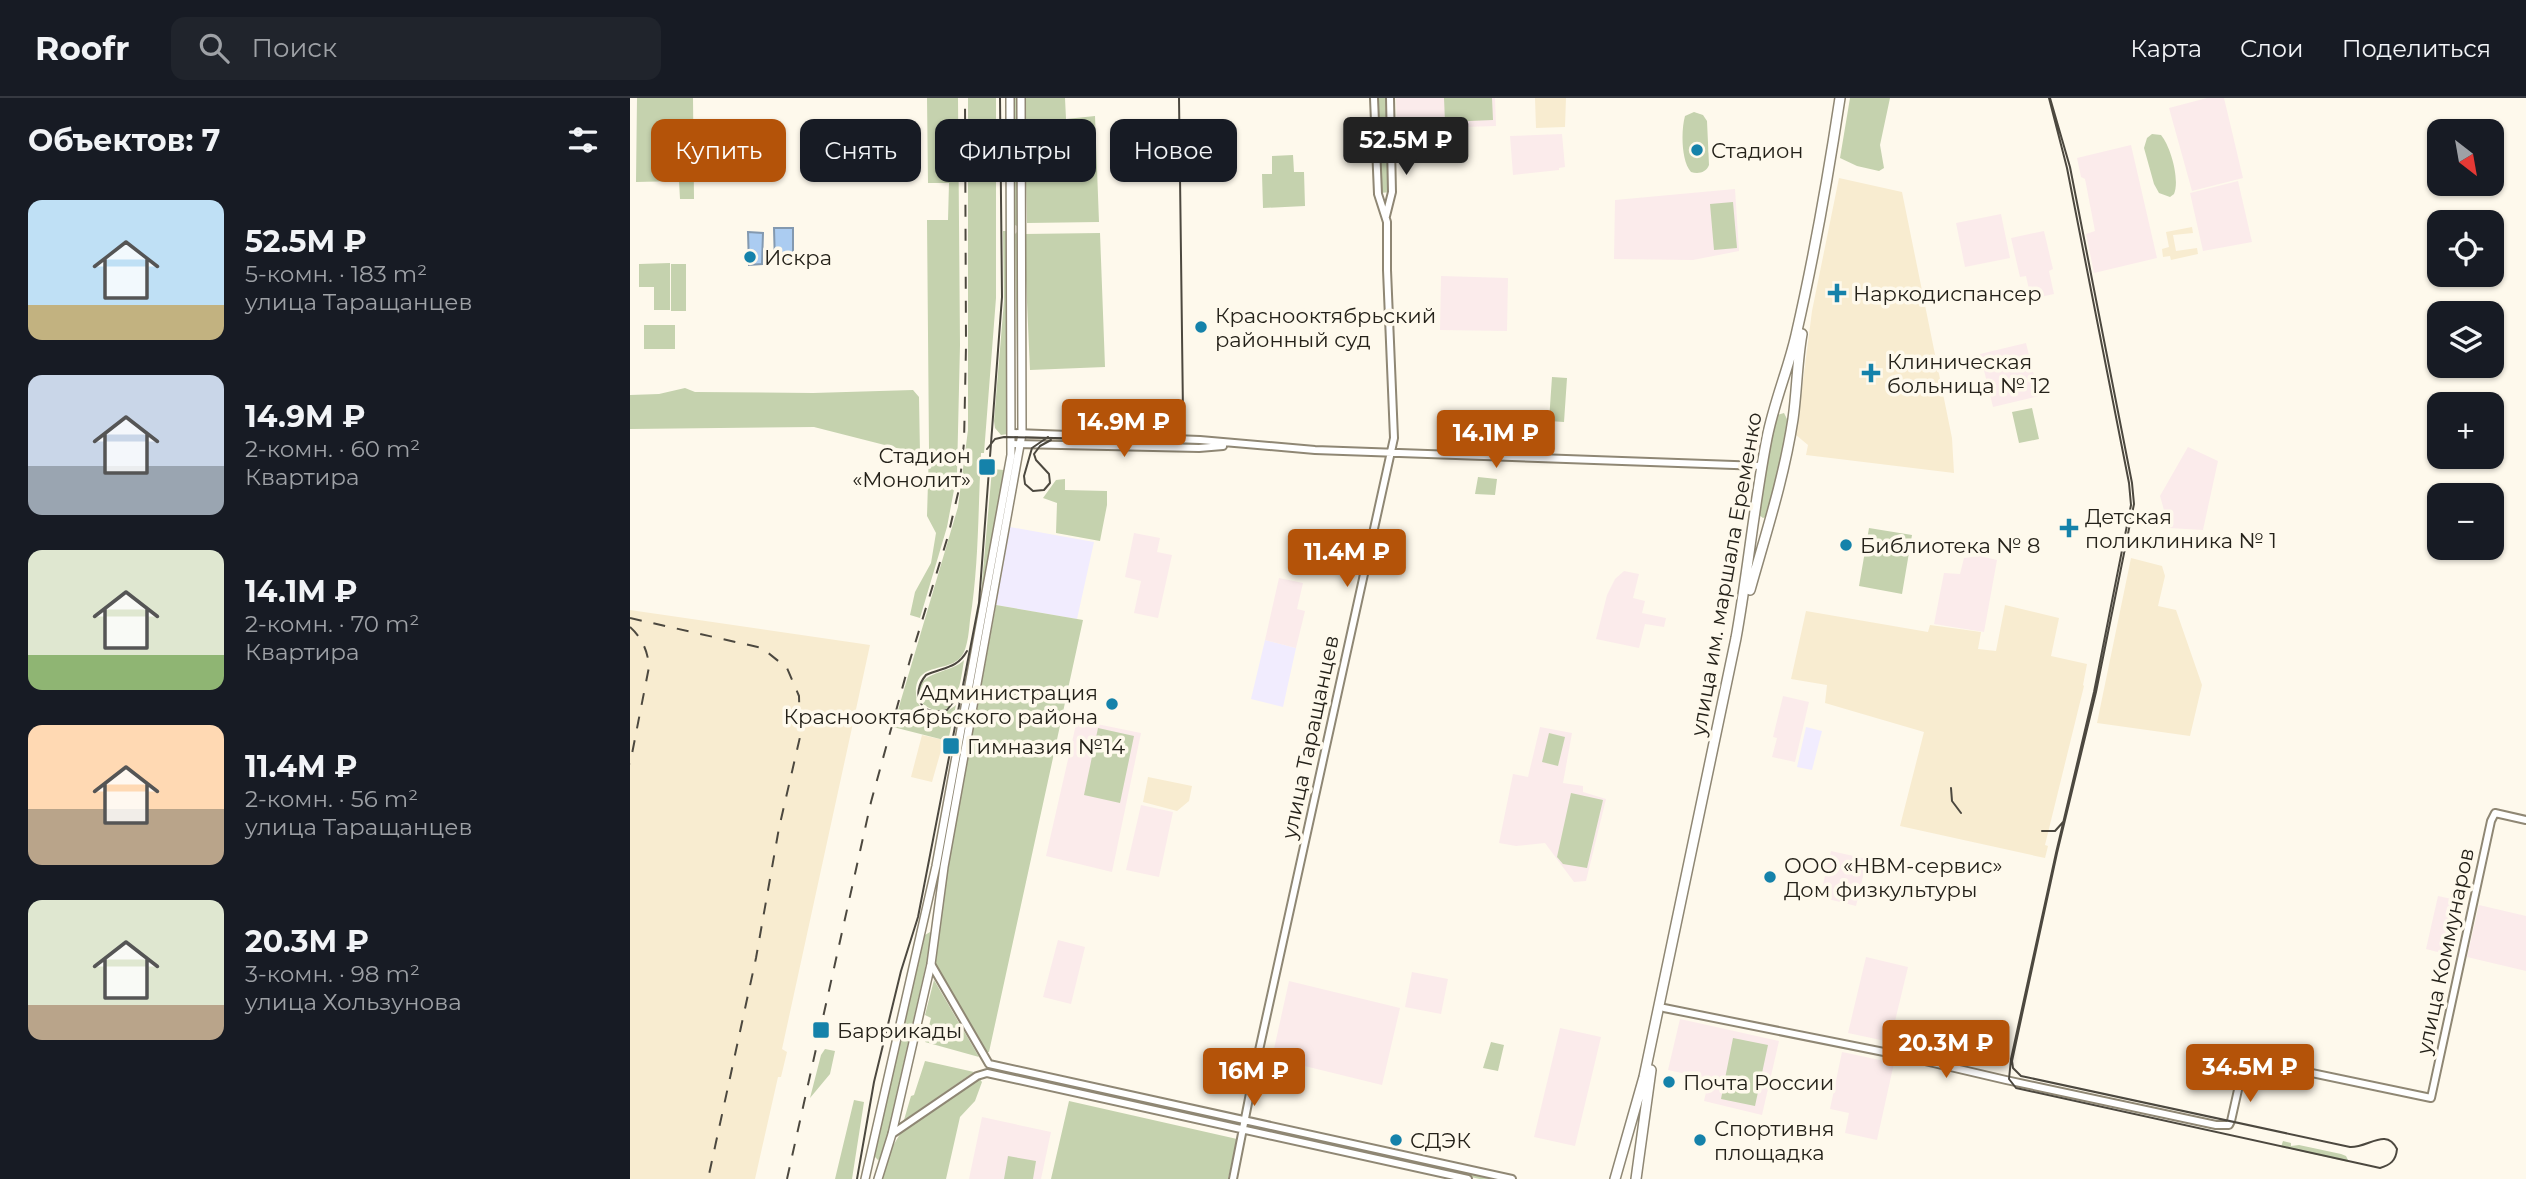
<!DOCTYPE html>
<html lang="ru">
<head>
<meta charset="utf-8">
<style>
	body { margin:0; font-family:Montserrat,sans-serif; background:#20242c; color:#f1f3f6; height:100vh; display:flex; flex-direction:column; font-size:26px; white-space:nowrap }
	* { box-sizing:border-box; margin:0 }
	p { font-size:23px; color:#9ea1a6 }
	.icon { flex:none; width:38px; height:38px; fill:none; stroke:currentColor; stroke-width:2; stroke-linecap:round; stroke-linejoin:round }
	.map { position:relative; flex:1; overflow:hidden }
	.details { display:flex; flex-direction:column; background:#171b24; width:630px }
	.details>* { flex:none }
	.banner { position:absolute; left:21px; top:21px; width:665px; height:63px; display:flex; gap:14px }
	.needle { width:46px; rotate:149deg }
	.buttons { position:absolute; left:1797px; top:21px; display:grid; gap:14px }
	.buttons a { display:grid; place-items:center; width:77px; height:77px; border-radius:14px; background:#171b24; box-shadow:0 2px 5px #0004; font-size:35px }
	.price { position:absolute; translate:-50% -60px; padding:0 16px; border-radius:7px; background:#b45309; color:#fff; font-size:23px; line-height:46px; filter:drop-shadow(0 2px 4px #0008) }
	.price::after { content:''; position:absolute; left:50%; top:42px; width:21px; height:16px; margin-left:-10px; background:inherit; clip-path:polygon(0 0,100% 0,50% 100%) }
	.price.selected { background:#222; color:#fff }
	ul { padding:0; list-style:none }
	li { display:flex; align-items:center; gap:21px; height:175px; padding:0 28px }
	li span { display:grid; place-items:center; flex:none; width:196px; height:140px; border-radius:14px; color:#555 }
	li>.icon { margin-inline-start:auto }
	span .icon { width:84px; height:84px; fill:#fffc; stroke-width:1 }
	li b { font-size:30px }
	h2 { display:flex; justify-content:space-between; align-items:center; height:84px; padding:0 28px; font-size:30px }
	.tag { padding:0 24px; border-radius:14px; background:#171b24; box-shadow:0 2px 5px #0004; font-size:24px; line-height:63px }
	.tag.selected { background:#b45309; color:#fff }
	header { display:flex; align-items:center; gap:42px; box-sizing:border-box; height:98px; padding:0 35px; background:#171b24; border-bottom:2px solid #363941 }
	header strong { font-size:33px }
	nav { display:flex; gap:38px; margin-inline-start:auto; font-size:24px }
	.search { width:490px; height:63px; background:#20242c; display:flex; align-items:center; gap:18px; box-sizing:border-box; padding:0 24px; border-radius:14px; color:#9ea1a6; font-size:26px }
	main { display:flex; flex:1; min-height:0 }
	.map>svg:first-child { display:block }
	.commercial { fill:#f1ecfe }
	.built { fill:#f8ecd0 }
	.education { fill:#fbebeb }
	.green { fill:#c5d2ae }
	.water { fill:#abccf1; stroke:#8399b0; stroke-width:2 }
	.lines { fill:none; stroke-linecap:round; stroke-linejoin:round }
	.secondary-casing { stroke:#8f8774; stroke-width:10 }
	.primary-casing { stroke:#8f8774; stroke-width:10 }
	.highway-casing { stroke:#8f8774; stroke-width:12 }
	.secondary { stroke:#fff; stroke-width:6 }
	.primary { stroke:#fff; stroke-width:7 }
	.highway { stroke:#fff; stroke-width:9 }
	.tram { stroke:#4c483f; stroke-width:2 }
	.rail { stroke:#4c483f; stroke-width:2; stroke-dasharray:12 12; stroke-linecap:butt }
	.poi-dot { fill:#1582aa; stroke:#fef9ec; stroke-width:2.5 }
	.labels { text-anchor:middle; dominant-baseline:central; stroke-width:7; stroke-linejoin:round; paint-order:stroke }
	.poi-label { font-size:21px; fill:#25221a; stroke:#fef9ec; text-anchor:start }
	.street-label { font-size:21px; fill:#25221a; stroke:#fef9ec }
</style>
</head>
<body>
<header>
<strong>Roofr</strong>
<div class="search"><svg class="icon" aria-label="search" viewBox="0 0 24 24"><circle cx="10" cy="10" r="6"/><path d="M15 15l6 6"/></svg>Поиск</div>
<nav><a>Карта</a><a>Слои</a><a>Поделиться</a></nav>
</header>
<main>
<section class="details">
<h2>Объектов: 7<svg class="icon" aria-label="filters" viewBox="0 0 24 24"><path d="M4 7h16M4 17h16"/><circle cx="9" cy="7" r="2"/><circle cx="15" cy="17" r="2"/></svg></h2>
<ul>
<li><span style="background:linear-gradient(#bfe0f5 75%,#c2b280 0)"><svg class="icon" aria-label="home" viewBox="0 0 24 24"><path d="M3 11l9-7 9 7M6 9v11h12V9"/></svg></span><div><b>52.5M ₽</b><p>5-комн. · 183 m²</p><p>улица Таращанцев</p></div></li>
<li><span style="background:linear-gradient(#c9d6e8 65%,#9aa5b1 0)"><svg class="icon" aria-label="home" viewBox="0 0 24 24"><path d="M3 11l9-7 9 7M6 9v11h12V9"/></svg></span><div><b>14.9M ₽</b><p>2-комн. · 60 m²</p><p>Квартира</p></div></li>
<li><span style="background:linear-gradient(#dfe7d0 75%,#8fb573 0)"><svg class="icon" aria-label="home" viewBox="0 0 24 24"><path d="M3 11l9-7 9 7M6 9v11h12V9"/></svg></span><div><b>14.1M ₽</b><p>2-комн. · 70 m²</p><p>Квартира</p></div></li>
<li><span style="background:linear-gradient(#ffd9b3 60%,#b9a48a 0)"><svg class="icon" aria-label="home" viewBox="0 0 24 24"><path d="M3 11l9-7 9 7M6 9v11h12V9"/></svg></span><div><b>11.4M ₽</b><p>2-комн. · 56 m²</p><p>улица Таращанцев</p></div></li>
<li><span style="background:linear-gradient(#dfe7d0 75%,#b9a48a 0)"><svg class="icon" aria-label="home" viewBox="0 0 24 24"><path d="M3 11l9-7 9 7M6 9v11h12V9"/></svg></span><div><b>20.3M ₽</b><p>3-комн. · 98 m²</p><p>улица Хользунова</p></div></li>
</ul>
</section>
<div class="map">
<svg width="1896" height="1081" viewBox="0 0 1896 1081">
	<rect width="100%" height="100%" fill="#fef9ec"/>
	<path class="commercial" d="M380,429L464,444L447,521L366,507Z
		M635,542L666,550L653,609L621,601Z
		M1176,629L1192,633L1182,672L1167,669Z"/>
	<path class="built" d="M905,0H936L935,29L906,30Z
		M1209,80L1272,94L1322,340L1324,375L1176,357L1178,347L1166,337L1182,213Z
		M1562,129L1563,135L1543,137L1546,153L1567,150L1568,156L1541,162L1540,158L1533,159L1532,151L1539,149L1536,134Z
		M1501,460L1532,468L1535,478L1528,508L1546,512L1572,587L1560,638L1467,625Z
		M1375,507L1429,520L1421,558L1457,566L1453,587L1454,588L1415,747L1418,748L1415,760L1270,728L1294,634L1195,605L1197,587L1161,581L1176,513L1298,534L1300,527L1351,534L1348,551L1366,553Z
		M0,512L240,547L152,951L157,954L151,979H148L125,1081H0Z
		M292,637L314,642L302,684L281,679Z
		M518,679L562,688L559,703L547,713L513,704Z"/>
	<path class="education" d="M766,0H865L866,28L767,31Z
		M1577,0H1594L1613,80L1562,93L1539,10Z
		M932,36L935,69L929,70V72L883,77L880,38Z
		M1501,47L1527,160L1464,175L1456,136L1465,133L1455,81L1451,79L1447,60Z
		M1608,83L1622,144L1573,153L1560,95Z
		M1105,91L1109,153L1063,162L984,161L985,102Z
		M1371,116L1380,160L1335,169L1326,125Z
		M1414,133L1423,171L1419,173L1424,196L1401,201L1396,178L1390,179L1381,140Z
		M811,178L878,180L877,233L810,232Z
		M1396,245L1409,298L1363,309L1350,256Z
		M1558,349L1588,363L1573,432L1539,430L1530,398Z
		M504,435L530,440L527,454L542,457L528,520L504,515L511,483L495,479Z
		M1350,458L1367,462L1354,534L1304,526L1314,475L1330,476L1334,460Z
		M994,473L1009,476L1003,500L1015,503L1012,515L1036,520L1034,529L1015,526L1009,550L966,541L977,497L985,481Z
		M649,480L673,485L667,511L675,513L666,550L635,542Z
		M1153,598L1179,604L1165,664L1142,659L1147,640L1143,639Z
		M447,622L511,635L482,774L416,758Z
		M910,629L942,635L933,685L953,688V694L976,701L956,783L944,784L915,745L886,748L869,745L883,676L898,679Z
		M511,707L543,714L529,779L496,772Z
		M1201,753L1237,761L1226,808L1190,799Z
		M1808,798L1831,803L1819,857L1796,851Z
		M1849,807L1896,818V873L1837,859Z
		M428,842L455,849L441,906L413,899Z
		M1236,859L1278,869L1260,944L1218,935Z
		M782,874L818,881L811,916L775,909Z
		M659,883L770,910L752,987L642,960Z
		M1050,921L1149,943L1132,1017L1074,1003L1079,981L1038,972Z
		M930,930L971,939L945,1048L904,1039Z
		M1212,954L1264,965L1247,1042L1215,1035L1219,1015L1200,1011Z
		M352,1019L421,1034L411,1081H339Z"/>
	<path class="green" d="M7,0H63L64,101H50L49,83L6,84Z
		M297,0H328L330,247L327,376L317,429L290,520L280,517L285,494L301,465L306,435L297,418L299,351L297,122H318L319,85H298Z
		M338,0H366V200L354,355H351C348,410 349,467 340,522C339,532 338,545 334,554C323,578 285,560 286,596C287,619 313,619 326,607L318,643L263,629L328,409L338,332Z
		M384,0H388L387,128L385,127Z
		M394,0H435L436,21L465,18L469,124L397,125Z
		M746,0H758L761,94L750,95Z
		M814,0H862L863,22L815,24Z
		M1220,0H1260L1250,47L1254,70L1249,73L1227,68L1210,60Z
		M1064,14L1073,17L1077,23L1079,67C1076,75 1068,76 1061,74C1051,63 1051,32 1055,18Z
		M1522,36L1531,37C1541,49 1550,82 1544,96L1540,99L1529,95L1524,86L1514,50L1517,40Z
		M663,57L664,74H674L675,108L633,110L632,76H642V58Z
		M1103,104L1107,150L1084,152L1080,106Z
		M373,133H377L378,336L371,337L365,330L364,323L374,203Z
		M387,134L389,135L388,326L385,136Z
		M470,135L475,269L400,272L394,136Z
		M40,165V212H24V189H9V166Z
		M41,166H56V213H41Z
		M14,227H45V251H14Z
		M922,279L937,280L934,324L919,323Z
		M55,290L65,294L183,295L283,292L289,299L290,356L184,329L0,331V297L29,296Z
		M1402,310L1409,341L1389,345L1382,314Z
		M1154,315L1159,325L1139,418L1133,420L1129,417L1128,412L1147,317Z
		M362,371L374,372L353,497L351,496Z
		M848,379L867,381L865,397L845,396Z
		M435,381V392L477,393V407L470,443L426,435L427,405L413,400L426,382Z
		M1239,430L1282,437L1272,496L1229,488Z
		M366,507L453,522L359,954H356L305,870L317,773Z
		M334,562C331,582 326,631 293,606C276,573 320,577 334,562Z
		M468,630L504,638L490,705L454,697Z
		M919,635L935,639L928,668L912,664Z
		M941,695L973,702L957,770L933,766L927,759Z
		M300,834L302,840L252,1060L248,1062L244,1058L295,837Z
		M304,882L349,959L295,944L301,920L295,917Z
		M1103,940L1138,947L1125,1008L1091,1001Z
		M861,944L874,947L868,973L853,970Z
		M195,951L205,953L200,976L180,1000L191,957Z
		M295,963L344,974L274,1022L281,998L284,997Z
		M369,970L605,1022L603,1026L367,974Z
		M349,980L352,984L345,1003L330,1019L316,1081H250L261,1051L273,1031Z
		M224,1002L234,1004L222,1081H205Z
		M439,1003L607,1041L598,1081H421Z
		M623,1026L743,1052L742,1057L622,1030Z
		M1653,1043L1661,1045V1048L1669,1047L1711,1056L1716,1058L1719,1064L1651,1049Z
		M750,1054L874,1081H850L748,1059Z
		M378,1058L406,1063L403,1081H374Z"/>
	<path class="water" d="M144,130H163V165L145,166Z
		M118,134L133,135L132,166L119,167Z"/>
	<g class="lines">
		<g class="secondary-casing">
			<path id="secondary" d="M756,118L762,94L760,0
				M383,335L570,342L685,352L1132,368
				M382,346L569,350L593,348
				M301,866L359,966L882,1081
				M1034,910L1269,957L1376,982L1586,1027H1599L1601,1023L1612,974L1620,966L1634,965L1801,1000L1861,723L1865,715L1896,722
				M262,1036L347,978L357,975L838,1081
				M603,1081L624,975L764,340L757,172V124L748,96L744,0"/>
		</g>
		<g class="primary-casing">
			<path id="primary" d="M235,1081L306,768L381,357L380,0
				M248,1081L262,1036L301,866L314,769L392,336L391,0"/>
		</g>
		<g class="highway-casing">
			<path id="highway" d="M1120,492C1136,435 1154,380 1163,321C1167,293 1167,264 1172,236
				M985,1081L1014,979L1106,540C1118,474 1124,406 1137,340C1144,304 1158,272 1166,237C1184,159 1198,79 1210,0
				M1006,1081L1021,972"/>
		</g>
		<use href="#secondary" class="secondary"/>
		<use href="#primary" class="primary"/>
		<use href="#highway" class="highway"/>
		<path class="tram" d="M1419,0L1437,70L1499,385L1501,407L1464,594L1426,755L1381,961L1379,981L1386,990L1750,1070C1760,1067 1766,1063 1767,1051C1756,1029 1738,1050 1720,1049L1391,978L1383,970L1382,963L1427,755L1466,594L1504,406L1502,385L1440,69L1420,0
			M418,339L402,350L394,378L395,386L403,393L414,392L420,385L419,376L406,362L404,356L410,348L421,342
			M357,351L365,341L374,339L526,342C541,335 546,329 553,315L549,0
			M329,597L317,612C290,620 280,596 296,577C313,569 327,571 337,553
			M1321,690L1322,703L1331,715
			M1412,733H1425L1434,723
			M227,1081L244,984L271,873L288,819L349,505L372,199L370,0"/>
		<path class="rail" d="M0,520L132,550L157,570L169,598L170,639L149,730L126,860L78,1081
			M0,529C12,540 18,553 19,569L0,666
			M157,1081L241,704L280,562L318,438L329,391L334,345L336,248L335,0"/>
	</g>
	<g class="poi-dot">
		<circle cx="1067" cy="52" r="7"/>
		<circle cx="120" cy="159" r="7"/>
		<path d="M1203.5 184.5h7v7h7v7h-7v7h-7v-7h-7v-7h7z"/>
		<circle cx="571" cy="229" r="7"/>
		<path d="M1237.5 264.5h7v7h7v7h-7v7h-7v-7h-7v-7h7z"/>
		<rect x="348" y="360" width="18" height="18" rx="3.5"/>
		<path d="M1435.5 419.5h7v7h7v7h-7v7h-7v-7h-7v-7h7z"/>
		<circle cx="1216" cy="447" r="7"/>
		<circle cx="482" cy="606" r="7"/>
		<rect x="312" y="639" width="18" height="18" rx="3.5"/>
		<circle cx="1140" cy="779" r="7"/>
		<rect x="182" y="923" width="18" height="18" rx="3.5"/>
		<circle cx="1039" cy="984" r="7"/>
		<circle cx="766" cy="1042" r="7"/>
		<circle cx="1070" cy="1042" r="7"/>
	</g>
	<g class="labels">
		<g class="poi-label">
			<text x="1081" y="52">Стадион</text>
			<text x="134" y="159">Искра</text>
			<text x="1223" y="195">Наркодиспансер</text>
			<text x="585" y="217">Краснооктябрьский<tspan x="585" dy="24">районный суд</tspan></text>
			<text x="1257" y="263">Клиническая<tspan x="1257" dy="24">больница № 12</tspan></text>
			<text x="341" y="357" text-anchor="end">Стадион<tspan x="341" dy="24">«Монолит»</tspan></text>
			<text x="1455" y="418">Детская<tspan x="1455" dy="24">поликлиника № 1</tspan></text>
			<text x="1230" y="447">Библиотека № 8</text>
			<text x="468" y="594" text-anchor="end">Администрация<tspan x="468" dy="24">Краснооктябрьского района</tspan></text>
			<text x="337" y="648">Гимназия №14</text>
			<text x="1154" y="767">ООО «НВМ-сервис»<tspan x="1154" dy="24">Дом физкультуры</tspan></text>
			<text x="207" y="932">Баррикады</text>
			<text x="1053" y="984">Почта России</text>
			<text x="1084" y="1030">Спортивня<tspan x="1084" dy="24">площадка</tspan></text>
			<text x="780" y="1042">СДЭК</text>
		</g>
		<g class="street-label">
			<text transform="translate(1096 476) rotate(-80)">улица им. маршала Еременко</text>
			<text transform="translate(680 639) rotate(-78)">улица Таращанцев</text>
			<text transform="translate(1815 853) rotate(-78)">улица Коммунаров</text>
		</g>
	</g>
</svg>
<div class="buttons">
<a><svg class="needle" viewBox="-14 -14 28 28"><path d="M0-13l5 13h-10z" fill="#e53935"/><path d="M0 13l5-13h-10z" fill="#9ea1a6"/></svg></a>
<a><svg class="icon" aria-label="locate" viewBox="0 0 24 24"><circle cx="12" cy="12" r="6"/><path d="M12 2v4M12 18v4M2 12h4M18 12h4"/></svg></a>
<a><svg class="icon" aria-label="layers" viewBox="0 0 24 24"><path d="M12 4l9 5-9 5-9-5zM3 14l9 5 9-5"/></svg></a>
<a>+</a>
<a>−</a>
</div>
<b class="price selected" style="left:776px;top:79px">52.5M ₽</b>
<b class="price" style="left:494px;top:361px">14.9M ₽</b>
<b class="price" style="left:866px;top:372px">14.1M ₽</b>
<b class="price" style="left:717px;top:491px">11.4M ₽</b>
<b class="price" style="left:1316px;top:982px">20.3M ₽</b>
<b class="price" style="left:1620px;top:1006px">34.5M ₽</b>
<b class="price" style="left:624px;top:1010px">16M ₽</b>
<div class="banner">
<a class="tag selected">Купить</a>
<a class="tag">Снять</a>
<a class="tag">Фильтры</a>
<a class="tag">Новое</a>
</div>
</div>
</main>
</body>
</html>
